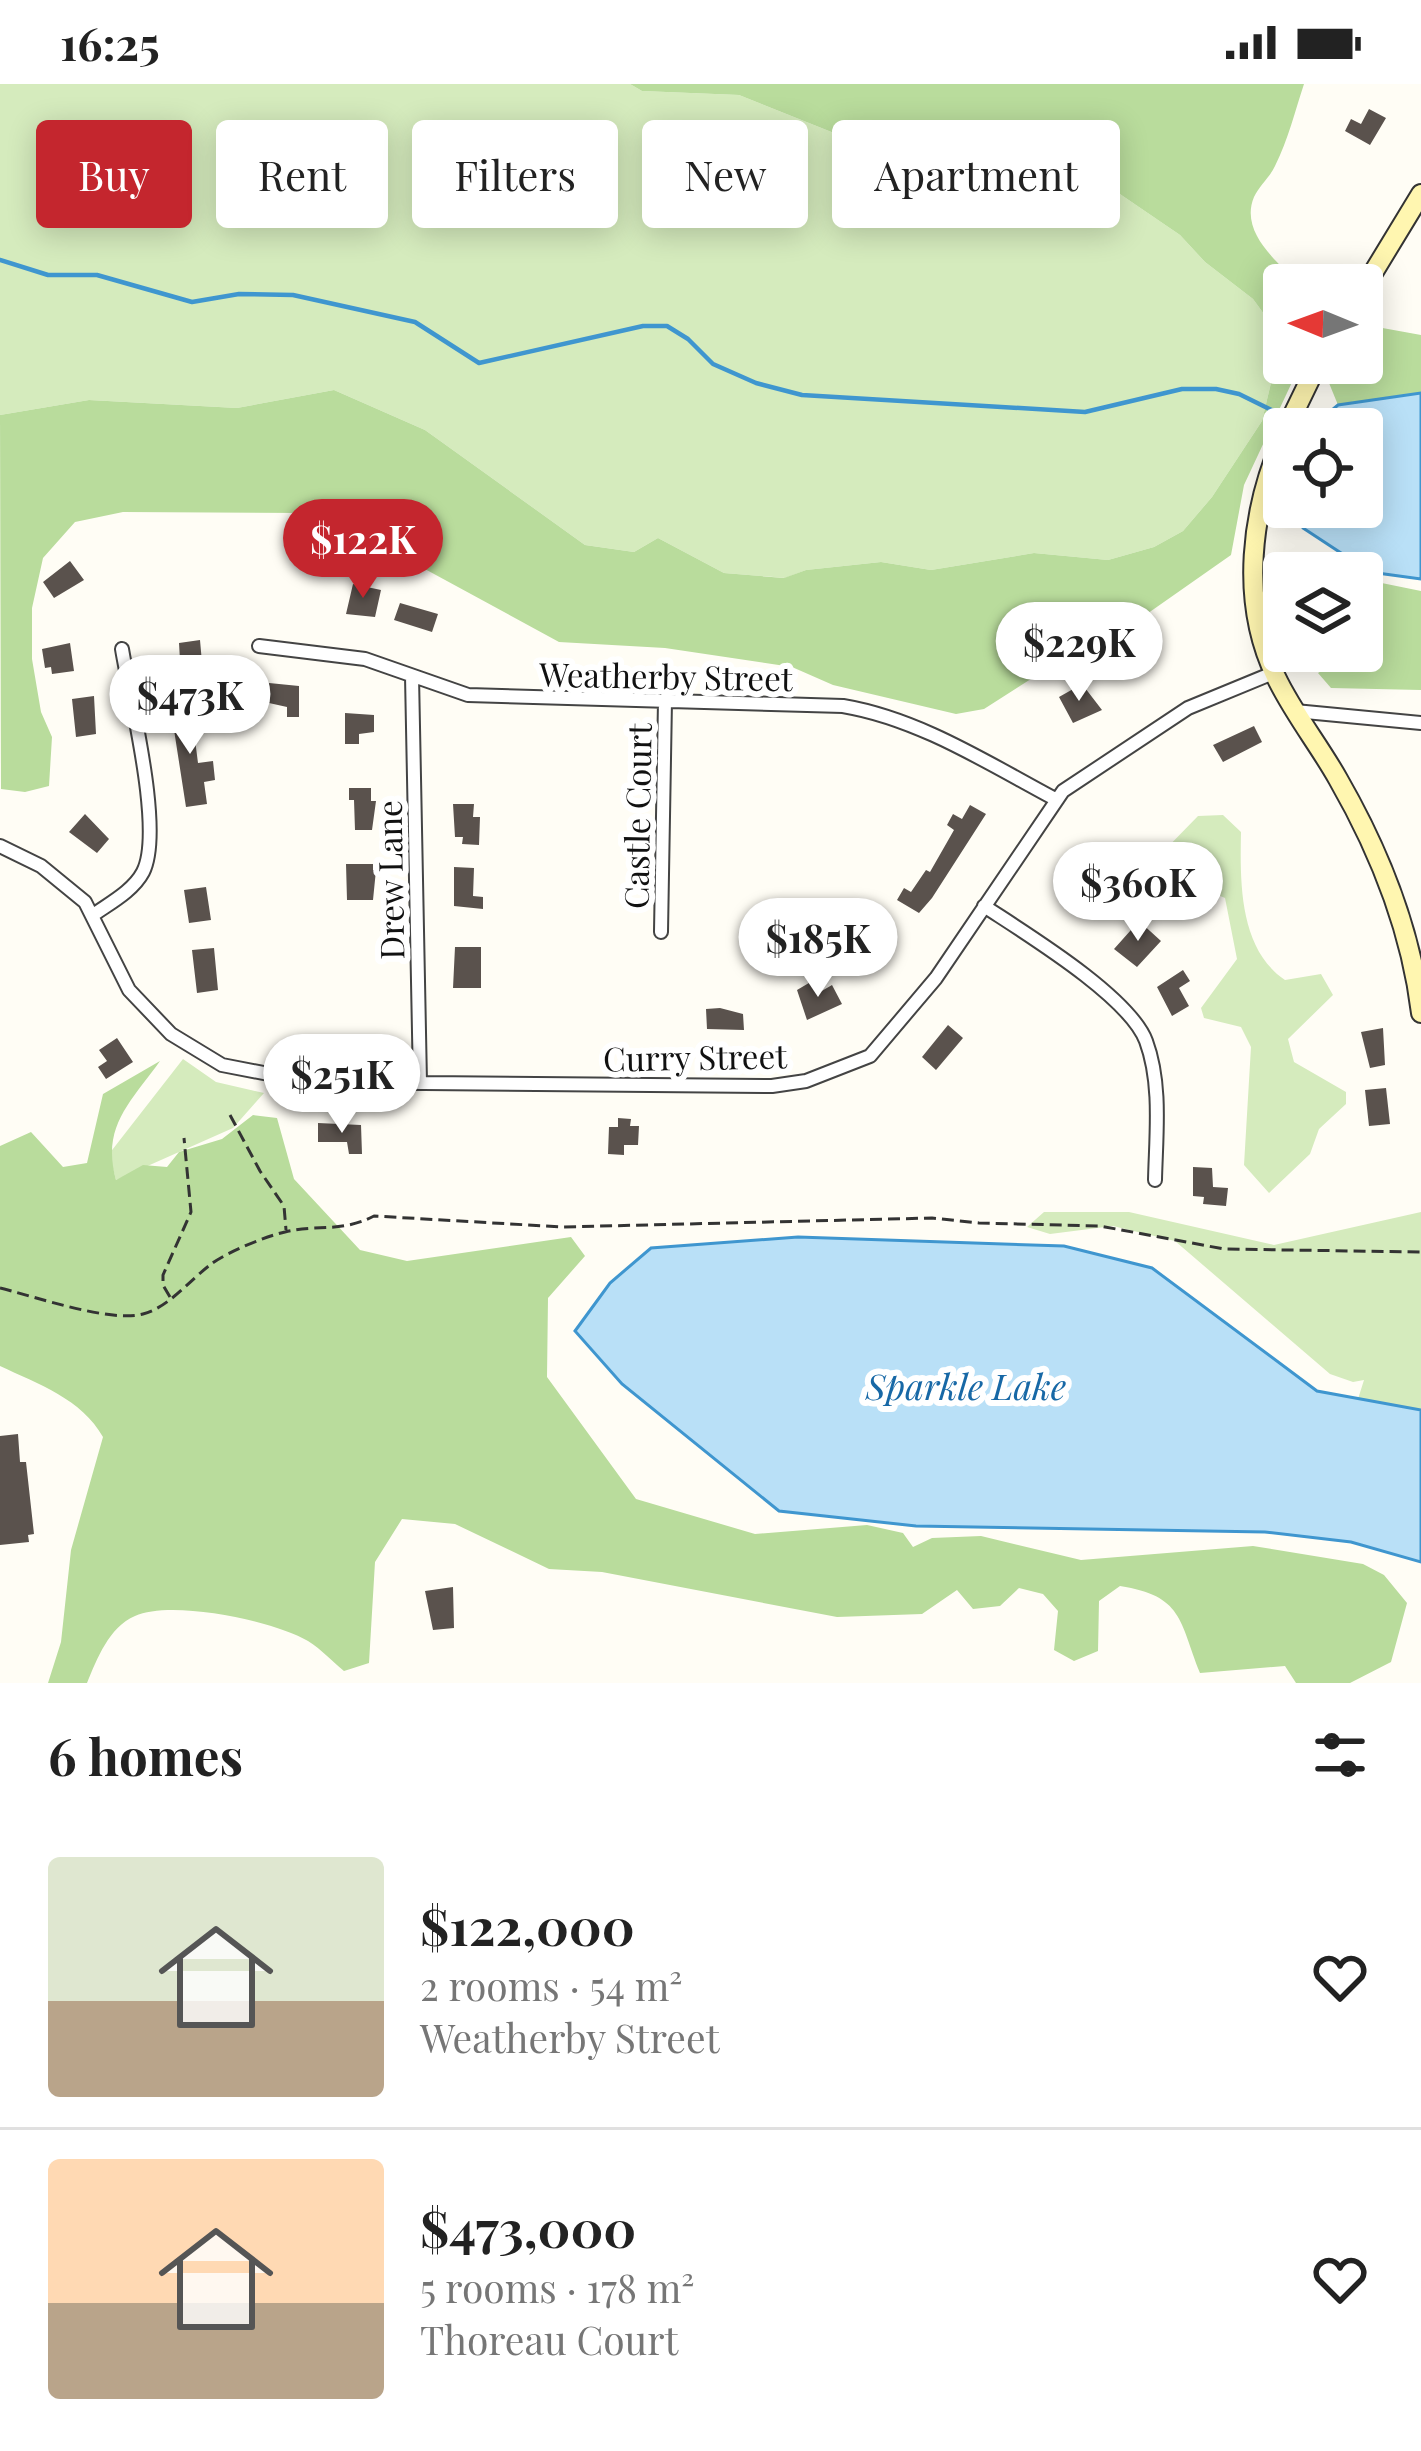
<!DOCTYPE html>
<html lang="en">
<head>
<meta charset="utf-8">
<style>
	body { margin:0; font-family:"Playfair Display",serif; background:#f6f6f6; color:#222; height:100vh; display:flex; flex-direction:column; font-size:45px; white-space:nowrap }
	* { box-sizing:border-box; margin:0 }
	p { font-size:39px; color:#767676 }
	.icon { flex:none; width:66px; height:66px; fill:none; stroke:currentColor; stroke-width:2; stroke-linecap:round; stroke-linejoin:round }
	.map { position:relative; height:1599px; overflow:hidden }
	.sheet { display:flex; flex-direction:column; background:#fff; flex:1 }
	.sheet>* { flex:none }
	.hud { position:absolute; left:36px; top:36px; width:1350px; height:108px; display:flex; gap:24px }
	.needle { width:78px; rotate:271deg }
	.tools { position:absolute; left:1263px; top:180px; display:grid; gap:24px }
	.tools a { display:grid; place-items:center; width:120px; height:120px; border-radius:12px; background:#fff; box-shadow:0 6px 30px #0003; font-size:60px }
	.price { position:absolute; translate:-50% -102px; padding:0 27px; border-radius:42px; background:#fff; color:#222; font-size:39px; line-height:78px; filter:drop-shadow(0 3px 6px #0008) }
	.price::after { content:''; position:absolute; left:50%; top:72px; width:36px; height:27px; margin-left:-18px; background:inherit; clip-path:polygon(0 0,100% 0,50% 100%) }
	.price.current { background:#c4262e; color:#fff }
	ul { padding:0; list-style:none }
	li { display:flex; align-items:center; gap:36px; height:300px; padding:0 48px }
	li+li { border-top:3px solid #e0e0e0 }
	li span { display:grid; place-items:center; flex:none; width:336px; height:240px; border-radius:12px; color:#555 }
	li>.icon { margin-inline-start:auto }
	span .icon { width:144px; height:144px; fill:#fffc; stroke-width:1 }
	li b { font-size:51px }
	h2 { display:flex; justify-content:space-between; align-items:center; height:144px; padding:0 48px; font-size:51px }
	.tag { padding:0 42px; border-radius:12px; background:#fff; box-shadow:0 6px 30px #0003; font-size:42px; line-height:108px }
	.tag.current { background:#c4262e; color:#fff }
	.status { display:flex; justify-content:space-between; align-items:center; height:84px; padding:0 60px; background:#fff; direction:ltr }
	.status svg { height:33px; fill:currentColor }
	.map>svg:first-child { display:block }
	.green { fill:#d5ebbd }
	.forest { fill:#b9dc9c }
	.water { fill:#b9e0f7; stroke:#3f96cf; stroke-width:3 }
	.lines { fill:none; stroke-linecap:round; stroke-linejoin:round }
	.stream { stroke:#3f96cf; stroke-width:4.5 }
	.building { fill:#5a524d }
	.street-casing { stroke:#444; stroke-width:16 }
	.secondary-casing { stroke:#333; stroke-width:22 }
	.path { stroke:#333; stroke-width:3; stroke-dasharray:12 6; stroke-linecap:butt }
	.street { stroke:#fff; stroke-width:12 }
	.secondary { stroke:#fff6b0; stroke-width:18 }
	.labels { text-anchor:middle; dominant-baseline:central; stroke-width:12; stroke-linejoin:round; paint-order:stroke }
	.street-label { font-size:33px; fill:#111; stroke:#fff }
	.water-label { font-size:36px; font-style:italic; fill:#1768a6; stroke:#fff }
</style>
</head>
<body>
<div class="status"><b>16:25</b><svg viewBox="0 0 49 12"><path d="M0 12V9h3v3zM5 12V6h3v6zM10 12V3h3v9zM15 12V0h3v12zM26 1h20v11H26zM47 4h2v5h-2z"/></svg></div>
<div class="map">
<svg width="1421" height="1599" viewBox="0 0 1421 1599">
	<rect width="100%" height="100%" fill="#fffdf5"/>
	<path class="green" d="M0,0H630L642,7L739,11L894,73L906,75L930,71L1007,77L1114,106L1180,151L1205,178L1253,215L1275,245L1278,269L1262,337L1212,413L1183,447L1154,463L1108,476L1034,469L931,486L881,478L806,486L785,494L724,489L658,454L634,468L585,461L425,346L334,306L237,324L89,316L0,331Z
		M1223,731L1241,748C1240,798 1239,865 1285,896L1321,890L1333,911L1288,955L1294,978L1346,1008V1020L1319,1045L1310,1070L1269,1109L1244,1081L1251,963L1241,943L1204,934L1201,924L1237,875L1225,814L1201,804C1149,831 1119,840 1091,780L1113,773L1157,774L1198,732Z
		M183,975L216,998L264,1009L233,1044L116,1096L109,1070Z
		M1044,1128H1129L1274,1161L1421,1128V1326L1358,1315L1364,1296L1353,1298L1330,1290L1175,1157L1113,1142L1050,1150L1027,1143Z"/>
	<path class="forest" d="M630,0H1304C1295,27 1288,56 1275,82C1270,93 1259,102 1254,113C1239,149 1279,179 1300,201H1284V279H1301L1244,401L1231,471L1134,539L1081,563L984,625L956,630L833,601L792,583L665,564L559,558L423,484L304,429L123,428L75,438L43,474L32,524V575L41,628L52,653L49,702L25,708L1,705L0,331L89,316L237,324L334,306L425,346L585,461L634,468L658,454L724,489L784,494L806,486L881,478L931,486L1034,469L1108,476L1154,463L1183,447L1212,413L1262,337L1278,269L1275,245L1253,215L1205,178L1180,151L1114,106L1007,77L930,71L906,75L894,73L739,11L642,7Z
		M1366,241L1421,251V309L1338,321L1329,299L1342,279H1362V248Z
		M1362,495L1421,507V606L1331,604L1318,589L1353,567H1362Z
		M160,977C131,1018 101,1042 116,1096L143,1081L167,1083L179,1068L222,1055L253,1031L277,1034L294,1095L360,1166L407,1177L571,1153L585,1172L548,1214L547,1293L636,1415L755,1450L867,1441L903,1449L913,1463L932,1454L981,1452L1081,1476L1253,1462L1363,1480L1384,1491L1407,1519L1391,1578L1350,1599H1296L1285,1582L1200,1589C1179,1536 1183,1512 1120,1502L1099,1517L1098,1567L1074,1577L1054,1566L1058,1527L1043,1510L1019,1504L1000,1522L973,1525L957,1506L922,1530L837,1533L602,1488L549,1485L455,1440L402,1435L375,1478L369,1579L344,1587C333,1578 321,1565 308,1557C274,1537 172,1515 135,1532C109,1543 97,1575 87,1599H48L61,1558L71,1466L103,1353C82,1315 38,1300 0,1282V1062L31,1048L63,1083L87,1079L103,1010Z"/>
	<path class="water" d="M1421,309V495L1370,488L1303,444L1294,423H1362V345H1309L1338,321Z
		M798,1153L1064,1162L1152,1184L1317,1307L1421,1326V1478L1351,1458L1265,1448L916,1442L779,1427L622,1300L575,1247L610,1199L651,1164Z"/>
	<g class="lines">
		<path class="stream" d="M0,176L48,191H97L192,218L239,210L293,211L415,238L479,279L643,242H667L688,255L713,280L756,299L802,311L1085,328L1182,305H1216L1239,310L1284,332
			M1294,337L1311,345"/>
	</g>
	<path class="building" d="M1369,25L1386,34L1370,61L1345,47L1351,35L1361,40Z
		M70,477L84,496L54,514L43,498Z
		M353,500L381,506L375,533L346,530Z
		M400,519L438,530L432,548L394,536Z
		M200,556L203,590L181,594L179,559Z
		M70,559L74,587L52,590L51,583L45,584L42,565Z
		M269,599L299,602V633H287V623L269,619Z
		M1082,600L1102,626L1073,639L1059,613Z
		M94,612L96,650L76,653L72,615Z
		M190,617L198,679L213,677L215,696L204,698L207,720L186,723L170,620Z
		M345,629L374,631V648L359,650V660H345Z
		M1254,642L1262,658L1223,678L1213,661Z
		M349,704H371V717H376L372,746H355L354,716H349Z
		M453,720H474L473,733H480L479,761L462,760L463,753H455Z
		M970,721L986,730L932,814L919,829L897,816L904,804L911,808L926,786L930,788L954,746L947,741L953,730L962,735Z
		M85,730L109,755L97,769L69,748Z
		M346,780H373V786H376L373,816H347Z
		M454,783L474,784L473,812L483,813V825L454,822Z
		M206,803L211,836L189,839L184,806Z
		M1139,837L1161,857L1137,883L1114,865Z
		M455,863H481V904H453Z
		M214,864L218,906L197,909L192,866Z
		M1183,886L1190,897L1179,904L1189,922L1172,932L1157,903Z
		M814,896L820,908L832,901L842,920L807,936L797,906Z
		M720,924L743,930L744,946L707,945L706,925Z
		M948,941L963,954L936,986L922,973Z
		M1383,944L1385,981L1370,984L1361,948Z
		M117,954L133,978L106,995L98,983L107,977L99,966Z
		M1386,1004L1390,1040L1369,1042L1365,1006Z
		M618,1034L631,1035L630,1042H639L638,1061H624V1071L608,1070L609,1043H618Z
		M318,1039L361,1041L362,1070H349L347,1058H318Z
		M1193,1083L1212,1084L1213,1103L1228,1104L1226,1122L1203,1120L1204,1113L1193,1112Z
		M18,1350L20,1378H26L34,1450L28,1451L29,1458L0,1461V1352Z
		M453,1503L454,1544L433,1546L425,1507Z"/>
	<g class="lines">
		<g class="street-casing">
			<path id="street" d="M259,562L365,575L468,611L843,622C920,635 989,680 1057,716
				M412,592L420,999
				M1295,627L1421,639
				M0,762L41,782L85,818L129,906L171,950L222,981L310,998L772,1002L806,997L870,972L936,894L1063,707L1188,624L1273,589
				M984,822C1025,849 1129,912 1146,957C1162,1000 1156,1051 1155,1096
				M93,831C110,819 133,807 143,788C164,747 130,614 122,565
				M661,848L665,617"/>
		</g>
		<g class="secondary-casing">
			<path id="secondary" d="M1362,207L1421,110
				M1286,345L1318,279
				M1284,351C1251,425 1239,517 1276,593C1293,629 1319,661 1338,695C1380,768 1411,846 1421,929"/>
		</g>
		<path class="path" d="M230,1031L260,1087L284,1122L286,1146
			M0,1204C33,1212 110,1239 143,1230C169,1223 189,1197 210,1181C225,1169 266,1152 285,1148C317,1140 341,1149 374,1132L563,1143L932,1134L979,1139L1100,1142L1224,1165L1421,1168
			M170,1213L163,1201V1191L191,1128L184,1054"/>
		<use href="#street" class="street"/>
		<use href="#secondary" class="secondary"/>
	</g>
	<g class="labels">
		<g class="street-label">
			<text transform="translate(666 591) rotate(1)">Weatherby Street</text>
			<text transform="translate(636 732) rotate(-89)">Castle Court</text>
			<text transform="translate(389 796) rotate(-91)">Drew Lane</text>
			<text transform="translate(695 972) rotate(-1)">Curry Street</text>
		</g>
		<g class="water-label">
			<text x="966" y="1301">Sparkle Lake</text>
		</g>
	</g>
</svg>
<div class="tools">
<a><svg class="needle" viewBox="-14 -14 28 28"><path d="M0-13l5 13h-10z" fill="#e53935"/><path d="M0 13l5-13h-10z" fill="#767676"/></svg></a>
<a><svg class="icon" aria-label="locate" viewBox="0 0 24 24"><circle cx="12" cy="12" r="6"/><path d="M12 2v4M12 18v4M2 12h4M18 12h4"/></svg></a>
<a><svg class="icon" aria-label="layers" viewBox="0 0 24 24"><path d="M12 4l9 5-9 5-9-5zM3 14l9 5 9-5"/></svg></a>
</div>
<b class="price current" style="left:363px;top:517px">$122K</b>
<b class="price" style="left:1079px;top:620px">$229K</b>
<b class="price" style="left:190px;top:673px">$473K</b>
<b class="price" style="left:1138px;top:860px">$360K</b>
<b class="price" style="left:818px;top:916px">$185K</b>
<b class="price" style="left:342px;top:1052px">$251K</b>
<div class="hud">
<a class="tag current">Buy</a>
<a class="tag">Rent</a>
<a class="tag">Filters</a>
<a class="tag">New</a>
<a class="tag">Apartment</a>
</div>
</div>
<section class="sheet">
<h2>6 homes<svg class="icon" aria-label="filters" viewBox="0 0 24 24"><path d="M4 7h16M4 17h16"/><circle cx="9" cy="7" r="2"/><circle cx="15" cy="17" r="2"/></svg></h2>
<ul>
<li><span style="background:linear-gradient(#dfe7d0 60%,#b9a48a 0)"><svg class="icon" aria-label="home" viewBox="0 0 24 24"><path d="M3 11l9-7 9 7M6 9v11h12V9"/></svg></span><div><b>$122,000</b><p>2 rooms · 54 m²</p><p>Weatherby Street</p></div><svg class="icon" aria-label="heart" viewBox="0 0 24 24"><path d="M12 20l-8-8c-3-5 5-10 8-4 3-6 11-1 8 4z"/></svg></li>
<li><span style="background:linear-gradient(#ffd9b3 60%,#b9a48a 0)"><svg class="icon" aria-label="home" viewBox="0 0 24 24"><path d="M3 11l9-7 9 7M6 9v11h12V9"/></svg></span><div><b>$473,000</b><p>5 rooms · 178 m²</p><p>Thoreau Court</p></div><svg class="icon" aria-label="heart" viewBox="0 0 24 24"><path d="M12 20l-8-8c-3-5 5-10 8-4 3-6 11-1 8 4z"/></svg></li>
</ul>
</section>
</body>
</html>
